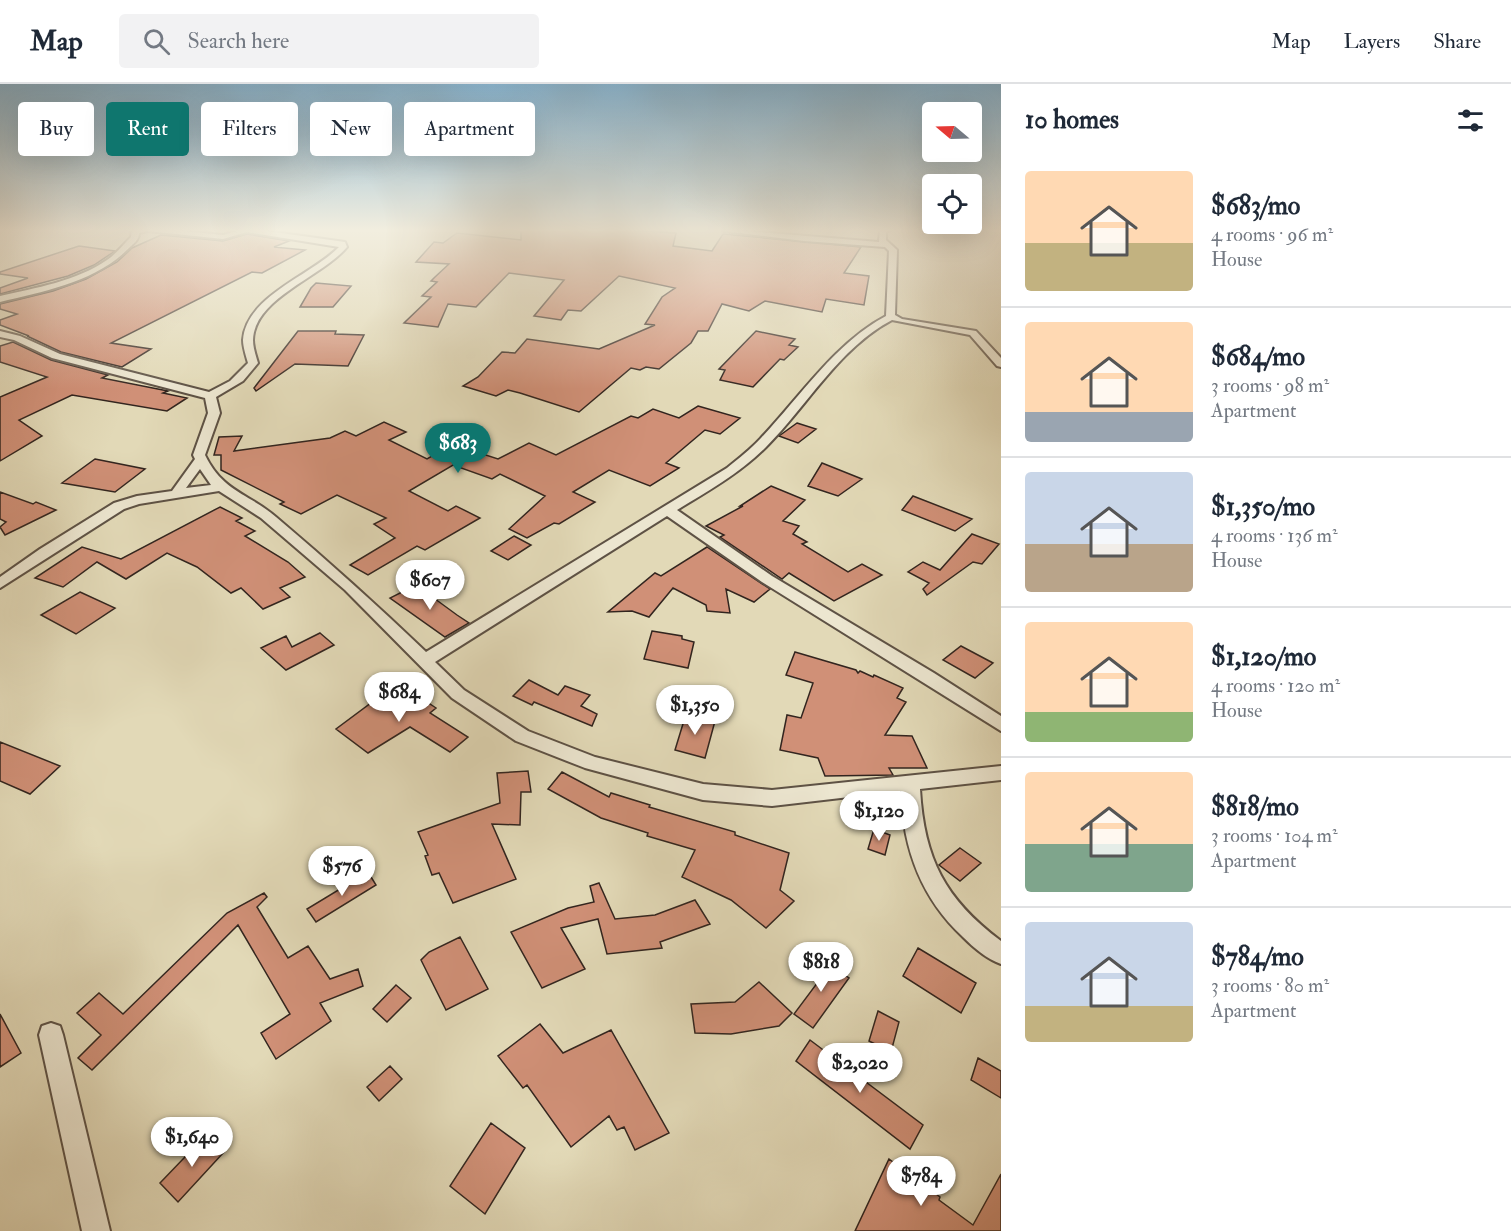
<!DOCTYPE html>
<html lang="en">
<head>
<meta charset="utf-8">
<style>
	body { margin:0; font-family:"IM FELL Double Pica",serif; background:#f2f2f3; color:#1f2937; height:100vh; display:flex; flex-direction:column; font-size:22px; white-space:nowrap }
	* { box-sizing:border-box; margin:0 }
	p { font-size:20px; color:#747a83 }
	.icon { flex:none; width:33px; height:33px; fill:none; stroke:currentColor; stroke-width:2; stroke-linecap:round; stroke-linejoin:round }
	.map { position:relative; flex:1; overflow:hidden }
	.drawer { display:flex; flex-direction:column; background:#fff; width:510px }
	.drawer>* { flex:none }
	.top-card { position:absolute; left:18px; top:18px; width:570px; height:54px; display:flex; gap:12px }
	.needle { width:39px; rotate:289deg }
	.fabs { position:absolute; left:922px; top:18px; display:grid; gap:12px }
	.fabs a { display:grid; place-items:center; width:60px; height:60px; border-radius:6px; background:#fff; box-shadow:0 6px 24px #0002; font-size:30px }
	.price { position:absolute; translate:-50% -51px; padding:0 14px; border-radius:21px; background:#fff; color:#222; font-size:20px; line-height:39px; filter:drop-shadow(0 2px 3px #0008) }
	.price::after { content:''; position:absolute; left:50%; top:36px; width:18px; height:14px; margin-left:-9px; background:inherit; clip-path:polygon(0 0,100% 0,50% 100%) }
	.price.selected { background:#0f766e; color:#fff }
	ul { padding:0; list-style:none }
	li { display:flex; align-items:center; gap:18px; height:150px; padding:0 24px }
	li+li { border-top:2px solid #e0e1e3 }
	li span { display:grid; place-items:center; flex:none; width:168px; height:120px; border-radius:6px; color:#555 }
	li>.icon { margin-inline-start:auto }
	span .icon { width:72px; height:72px; fill:#fffc; stroke-width:1 }
	li b { font-size:26px }
	h2 { display:flex; justify-content:space-between; align-items:center; height:72px; padding:0 24px; font-size:26px }
	.pill { padding:0 21px; border-radius:6px; background:#fff; box-shadow:0 6px 24px #0002; font-size:21px; line-height:54px }
	.pill.selected { background:#0f766e; color:#fff }
	header { display:flex; align-items:center; gap:36px; box-sizing:border-box; height:84px; padding:0 30px; background:#fff; border-bottom:2px solid #e0e1e3 }
	header strong { font-size:28px }
	nav { display:flex; gap:33px; margin-inline-start:auto; font-size:21px }
	.search { width:420px; height:54px; background:#f2f2f3; display:flex; align-items:center; gap:15px; box-sizing:border-box; padding:0 21px; border-radius:6px; color:#747a83; font-size:22px }
	main { display:flex; flex:1; min-height:0 }
	.map>svg:first-child { display:block }
	.building { fill:#d09077; stroke:#32251f; stroke-width:1.5 }
	.lines { fill:none; stroke-linecap:round; stroke-linejoin:round }
	.street-casing { stroke:#5e5245; stroke-width:4 }
	.street { fill:#ece6d0; fill-rule:evenodd }
</style>
</head>
<body>
<header>
<strong>Map</strong>
<div class="search"><svg class="icon" aria-label="search" viewBox="0 0 24 24"><circle cx="10" cy="10" r="6"/><path d="M15 15l6 6"/></svg>Search here</div>
<nav><a>Map</a><a>Layers</a><a>Share</a></nav>
</header>
<main>
<div class="map">
<svg width="1001" height="1147" viewBox="0 0 1001 1147">
	<rect width="100%" height="100%" fill="#e2d9b7"/>
	<filter id="stains"><feTurbulence type="fractalNoise" baseFrequency=".00333" numOctaves="4"/><feColorMatrix values="0 0 0 0 .2 0 0 0 0 .09 0 0 0 0 .02 0 0 0 .5 -.17"/></filter>
	<radialGradient id="worn" r=".72"><stop offset=".6" stop-color="#630" stop-opacity="0"/><stop offset="1" stop-color="#630" stop-opacity=".3"/></radialGradient>
	<path class="building" d="M521,145H613L676,149L673,162L712,167L723,150L861,163L844,189L869,192L864,221L826,215L822,228L765,217L749,227L722,220L708,247H698L691,259L659,285L646,283L640,286L631,284L579,328L520,309L508,306L496,312L463,302L478,293L502,268L515,269L527,255L599,265L655,241L645,240L662,213L675,204L619,192L581,227L568,226L561,236L534,232L564,196L509,189L476,223L448,220L438,243L404,239L431,213L422,212L437,198L431,197L435,193L449,180L416,178L434,158L443,159L457,149L521,156Z
		M247,150L289,157L274,163L305,166L262,189L252,188L111,259L151,265L122,283L61,268L27,252H29L0,241V236L17,230L0,225V220L53,207L86,195L117,178L132,164L161,151L223,157Z
		M79,162L115,167L94,181L68,192L0,210V204L28,194L0,190V188Z
		M316,199L351,202L333,223H300L311,204Z
		M298,247H336L335,250L364,251L348,282L295,280L256,307L254,304Z
		M756,247L795,255L789,261L798,263L784,276L780,275L753,303L720,296L725,286L719,285Z
		M13,258L51,276L108,291L102,294L168,307L163,309L187,314L167,327L72,311L19,336L42,352L0,377V313L47,293L0,278V262Z
		M698,322L740,334L720,350L705,346L666,379L679,384L650,402L609,386L573,408L595,418L559,440L554,439L527,454L509,445L545,412L500,390L492,395L453,381L409,407L448,427L456,422L480,434L425,466L417,462L368,491L350,481L395,454L374,440L386,434L337,411L301,430L280,420L284,418L221,386V371H214L219,353L242,352L234,367L330,354L345,347L356,352L384,338L406,348L389,356L427,375L448,363L456,366L461,363L498,375L529,359L556,371L631,332L638,334L653,325L679,334Z
		M797,339L816,345L798,359L779,352Z
		M95,375L145,385L115,408L62,399Z
		M822,379L862,395L838,412L808,402Z
		M771,402L805,416L783,437L799,442L793,450L807,458L802,460L848,488L862,480L882,491L834,517L789,489L782,495L720,453L724,451L706,442L743,422H740Z
		M0,408L33,420L36,418L56,426L5,451L0,443L6,438L0,435Z
		M913,412L972,435L955,447L902,426Z
		M220,423L242,434L236,437L255,447L245,452L288,478L305,493L280,504L290,513L263,525L241,504L231,509L197,483L167,469L126,495L97,478L63,503L35,494L82,463L121,475Z
		M972,450L999,460L982,480L973,478L927,511L923,505L929,499L908,488L923,478L940,486Z
		M514,452L531,461L508,476L491,467Z
		M707,463L770,505L754,518L726,505L730,529L707,527L706,521L673,504L649,533L632,527L608,528L655,489L661,492Z
		M416,501L457,531L469,539L445,553L390,514Z
		M80,508L115,524L76,550L41,531Z
		M652,547L682,552V555L694,558L688,584L644,575Z
		M320,549L334,561L286,586L261,564L286,552L292,563Z
		M961,562L993,579L975,594L943,576Z
		M795,568L856,586L858,589L860,587L873,593L874,591L903,604L897,614L906,618L885,651L912,652L927,684H889L893,691L825,692L818,674L780,666L787,631L801,634L813,599L786,591Z
		M529,596L558,611L565,602L590,611L581,622L597,630L592,642L534,618L532,621L513,612Z
		M403,602L436,624L430,629L468,653L450,668L410,643L368,669L336,645L375,616L379,619Z
		M686,630L715,637L705,674L675,666Z
		M0,658L60,682L30,710L0,697Z
		M528,687L531,708H521L520,741L492,740L516,795L453,819L439,789L432,791L425,772L428,771L418,748L500,719L497,689Z
		M562,688L609,713L611,709L650,721L649,723L735,748V751L789,769L780,806L794,817L766,844L731,816L682,793L695,766L647,752L648,749L601,734L548,705Z
		M874,745L890,751L885,771L868,765Z
		M960,764L981,779L960,797L939,781Z
		M368,788L376,801L316,838L307,825Z
		M599,799L615,835L655,831L695,816L710,840L660,858L662,864L607,870L598,835L561,844L585,885L542,904L511,848L568,824L594,818L590,802Z
		M264,809L267,813L257,823L288,874L308,862L330,895L358,885L363,902L320,919L331,937L276,975L261,949L290,930L238,841L92,986L78,974L101,951L77,929L99,909L123,930L227,829Z
		M460,853L488,905L446,926L421,876L429,868Z
		M918,864L976,899L961,929L903,892Z
		M820,874L849,894L813,944L794,930L821,894L810,886Z
		M759,898L792,929L779,942L731,950L695,949L691,920L735,918Z
		M396,901L411,914L387,938L373,925Z
		M878,927L899,938L891,968L869,957Z
		M0,930L21,969L0,983Z
		M540,940L563,969L611,946L669,1049L635,1066L624,1043L617,1046L609,1032L571,1063L527,1001L523,1004L498,972Z
		M810,956L923,1041L910,1065L796,977Z
		M978,974L1001,987V1014L971,996Z
		M390,982L402,995L379,1017L367,1003Z
		M491,1039L525,1064L485,1130L450,1102Z
		M207,1050L224,1068L178,1118L160,1099Z
		M889,1075L940,1113L939,1116L973,1141L1001,1090V1147H855Z"/>
	<g class="lines">
		<g class="street-casing">
			<path id="street" d="M132,145H164L223,151L244,145H253L345,158L347,163C322,193 254,214 253,256C253,264 256,272 258,279L243,297L216,313L220,329L205,371C223,408 248,409 276,433C328,477 377,521 426,568L727,384C738,375 751,365 761,354C800,313 835,259 886,232L889,167L885,163L804,157L724,147L721,145L879,158L880,145H892L886,148V156L897,166L895,231L902,235L976,247L1001,274V283L997,282L970,251L892,236C839,264 807,322 766,363C740,389 708,407 677,426L772,492L934,589L1001,632V647L762,498L667,432L435,578L464,606L528,647L595,673L703,700L772,706L1001,682V696L920,705C924,775 945,815 1001,857V880C987,875 974,864 963,853C921,814 903,765 901,707L772,722L703,716L585,684L516,657L452,614L345,506L261,434L219,407L139,420L124,425L0,504V493L40,465L114,419L137,412L172,407L195,375L193,371L208,329L205,314L52,274L14,256L0,253V247L20,252L60,270L209,308L230,297L248,279C246,272 243,263 243,256C246,212 312,191 339,163L247,148L223,155L148,147L139,149C139,156 134,159 129,164C96,198 45,207 0,218V212C35,204 77,197 107,176C116,170 123,161 131,153ZM200,385L211,401L186,404Z
				M51,939L60,942L63,951L110,1147H82L39,951L42,942Z"/>
		</g>
		<use href="#street" class="street"/>
	</g>
	<linearGradient id="sky" x2="0" y2="1"><stop stop-color="#87b6d4"/><stop offset="0.48" stop-color="#f2eedf"/><stop offset="1" stop-color="#f2eedf" stop-opacity="0"/></linearGradient>
	<rect width="1001" height="305" fill="url(#sky)"/>
	<rect width="100%" height="100%" filter="url(#stains)"/>
	<rect width="100%" height="100%" fill="url(#worn)"/>
</svg>
<div class="fabs">
<a><svg class="needle" viewBox="-14 -14 28 28"><path d="M0-13l5 13h-10z" fill="#e53935"/><path d="M0 13l5-13h-10z" fill="#747a83"/></svg></a>
<a><svg class="icon" aria-label="locate" viewBox="0 0 24 24"><circle cx="12" cy="12" r="6"/><path d="M12 2v4M12 18v4M2 12h4M18 12h4"/></svg></a>
</div>
<b class="price selected" style="left:458px;top:390px">$683</b>
<b class="price" style="left:430px;top:527px">$607</b>
<b class="price" style="left:399px;top:639px">$684</b>
<b class="price" style="left:695px;top:652px">$1,350</b>
<b class="price" style="left:879px;top:758px">$1,120</b>
<b class="price" style="left:342px;top:813px">$576</b>
<b class="price" style="left:821px;top:909px">$818</b>
<b class="price" style="left:860px;top:1010px">$2,020</b>
<b class="price" style="left:192px;top:1084px">$1,640</b>
<b class="price" style="left:921px;top:1123px">$784</b>
<div class="top-card">
<a class="pill">Buy</a>
<a class="pill selected">Rent</a>
<a class="pill">Filters</a>
<a class="pill">New</a>
<a class="pill">Apartment</a>
</div>
</div>
<section class="drawer">
<h2>10 homes<svg class="icon" aria-label="filters" viewBox="0 0 24 24"><path d="M4 7h16M4 17h16"/><circle cx="9" cy="7" r="2"/><circle cx="15" cy="17" r="2"/></svg></h2>
<ul>
<li><span style="background:linear-gradient(#ffd9b3 60%,#c2b280 0)"><svg class="icon" aria-label="home" viewBox="0 0 24 24"><path d="M3 11l9-7 9 7M6 9v11h12V9"/></svg></span><div><b>$683/mo</b><p>4 rooms · 96 m²</p><p>House</p></div></li>
<li><span style="background:linear-gradient(#ffd9b3 75%,#9aa5b1 0)"><svg class="icon" aria-label="home" viewBox="0 0 24 24"><path d="M3 11l9-7 9 7M6 9v11h12V9"/></svg></span><div><b>$684/mo</b><p>3 rooms · 98 m²</p><p>Apartment</p></div></li>
<li><span style="background:linear-gradient(#c9d6e8 60%,#b9a48a 0)"><svg class="icon" aria-label="home" viewBox="0 0 24 24"><path d="M3 11l9-7 9 7M6 9v11h12V9"/></svg></span><div><b>$1,350/mo</b><p>4 rooms · 136 m²</p><p>House</p></div></li>
<li><span style="background:linear-gradient(#ffd9b3 75%,#8fb573 0)"><svg class="icon" aria-label="home" viewBox="0 0 24 24"><path d="M3 11l9-7 9 7M6 9v11h12V9"/></svg></span><div><b>$1,120/mo</b><p>4 rooms · 120 m²</p><p>House</p></div></li>
<li><span style="background:linear-gradient(#ffd9b3 60%,#7fa58c 0)"><svg class="icon" aria-label="home" viewBox="0 0 24 24"><path d="M3 11l9-7 9 7M6 9v11h12V9"/></svg></span><div><b>$818/mo</b><p>3 rooms · 104 m²</p><p>Apartment</p></div></li>
<li><span style="background:linear-gradient(#c9d6e8 70%,#c2b280 0)"><svg class="icon" aria-label="home" viewBox="0 0 24 24"><path d="M3 11l9-7 9 7M6 9v11h12V9"/></svg></span><div><b>$784/mo</b><p>3 rooms · 80 m²</p><p>Apartment</p></div></li>
</ul>
</section>
</main>
</body>
</html>
